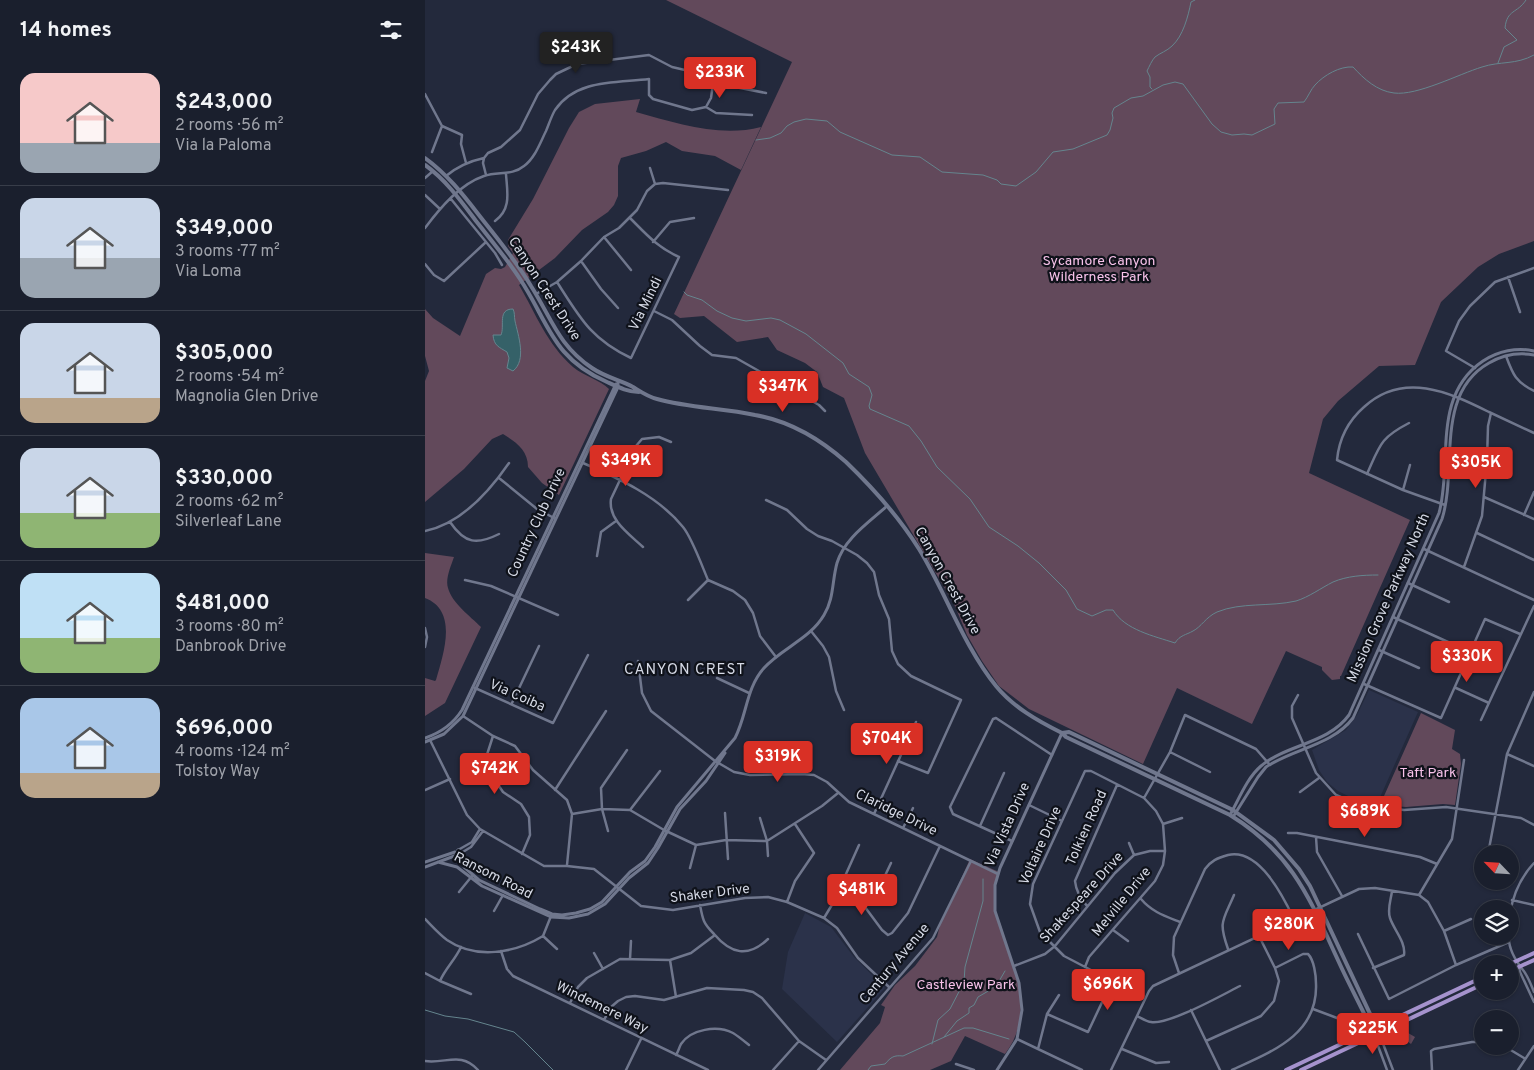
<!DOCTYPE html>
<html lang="en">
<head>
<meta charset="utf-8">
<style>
	body { margin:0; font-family:Overpass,sans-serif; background:#232735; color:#f1f3f6; height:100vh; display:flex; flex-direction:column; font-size:19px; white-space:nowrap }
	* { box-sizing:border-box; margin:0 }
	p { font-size:16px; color:#9fa2aa }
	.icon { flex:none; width:28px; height:28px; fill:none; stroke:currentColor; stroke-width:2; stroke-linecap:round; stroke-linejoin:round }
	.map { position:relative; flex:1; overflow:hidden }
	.side { display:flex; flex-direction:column; background:#1a1f2d; width:425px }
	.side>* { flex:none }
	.needle { width:32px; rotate:295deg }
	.fabs { position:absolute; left:1049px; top:845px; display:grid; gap:10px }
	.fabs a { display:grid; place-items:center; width:45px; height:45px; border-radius:50%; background:#1a1f2d; box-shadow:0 1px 4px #0004,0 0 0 1px #383d49; font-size:25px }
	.price { position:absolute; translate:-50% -42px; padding:0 11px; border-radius:5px; background:#d93025; color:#fff; font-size:16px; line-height:32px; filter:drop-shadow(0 1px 2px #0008) }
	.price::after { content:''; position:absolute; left:50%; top:30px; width:15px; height:11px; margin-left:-8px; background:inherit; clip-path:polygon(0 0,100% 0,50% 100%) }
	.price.active { background:#222; color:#fff }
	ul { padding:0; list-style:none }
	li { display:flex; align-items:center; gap:15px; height:125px; padding:0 20px }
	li+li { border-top:1px solid #383d49 }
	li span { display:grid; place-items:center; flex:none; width:140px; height:100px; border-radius:15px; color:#555 }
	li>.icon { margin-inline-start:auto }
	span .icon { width:60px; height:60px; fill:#fffc; stroke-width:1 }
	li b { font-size:21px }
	h2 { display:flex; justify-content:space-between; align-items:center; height:60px; padding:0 20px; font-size:21px }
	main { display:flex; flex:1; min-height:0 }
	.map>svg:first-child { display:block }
	.built { fill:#2b324a }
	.green { fill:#62495b }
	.water { fill:#356168; stroke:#65858e }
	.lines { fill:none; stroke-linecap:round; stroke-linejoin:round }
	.stream { stroke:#65858e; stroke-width:1 }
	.minor { stroke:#70778d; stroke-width:2.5 }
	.tertiary { stroke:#70778d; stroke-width:3 }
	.secondary { stroke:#70778d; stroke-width:4 }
	.primary { stroke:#a592cd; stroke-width:4 }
	.labels { text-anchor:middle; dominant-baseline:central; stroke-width:4.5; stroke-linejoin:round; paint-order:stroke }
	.park-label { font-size:14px; fill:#f8c2ea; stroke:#0f121a }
	.street-label { font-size:14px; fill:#d5d9e5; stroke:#0f121a }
	.neighbourhood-label { font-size:15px; letter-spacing:1px; fill:#d5d9e5; stroke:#0f121a }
</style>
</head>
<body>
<main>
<section class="side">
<h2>14 homes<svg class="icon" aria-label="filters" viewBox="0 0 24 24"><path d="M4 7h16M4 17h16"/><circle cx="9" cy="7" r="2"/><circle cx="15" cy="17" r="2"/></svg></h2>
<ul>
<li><span style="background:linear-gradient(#f6c9c9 70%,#9aa5b1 0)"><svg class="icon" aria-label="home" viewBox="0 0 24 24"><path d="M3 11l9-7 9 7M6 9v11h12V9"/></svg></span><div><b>$243,000</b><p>2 rooms · 56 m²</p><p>Via la Paloma</p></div></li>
<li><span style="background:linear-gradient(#c9d6e8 60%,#9aa5b1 0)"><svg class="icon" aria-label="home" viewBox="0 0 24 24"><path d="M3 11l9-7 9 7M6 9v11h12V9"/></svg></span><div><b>$349,000</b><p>3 rooms · 77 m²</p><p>Via Loma</p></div></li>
<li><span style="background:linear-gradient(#c9d6e8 75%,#b9a48a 0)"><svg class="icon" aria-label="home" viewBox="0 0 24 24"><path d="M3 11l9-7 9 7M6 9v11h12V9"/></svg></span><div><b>$305,000</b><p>2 rooms · 54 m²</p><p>Magnolia Glen Drive</p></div></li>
<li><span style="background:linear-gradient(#c9d6e8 65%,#8fb573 0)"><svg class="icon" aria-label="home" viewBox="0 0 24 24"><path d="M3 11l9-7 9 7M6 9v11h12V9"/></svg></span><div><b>$330,000</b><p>2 rooms · 62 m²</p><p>Silverleaf Lane</p></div></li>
<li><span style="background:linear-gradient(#bfe0f5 65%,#8fb573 0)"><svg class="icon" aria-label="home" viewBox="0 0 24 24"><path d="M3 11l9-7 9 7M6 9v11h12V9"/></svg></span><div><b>$481,000</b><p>3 rooms · 80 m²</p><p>Danbrook Drive</p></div></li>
<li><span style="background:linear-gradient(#a9c7e8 75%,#b9a48a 0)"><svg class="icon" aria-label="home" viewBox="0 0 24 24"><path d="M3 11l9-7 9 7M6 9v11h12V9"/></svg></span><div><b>$696,000</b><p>4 rooms · 124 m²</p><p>Tolstoy Way</p></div></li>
</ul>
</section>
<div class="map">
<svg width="1109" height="1070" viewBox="0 0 1109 1070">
	<rect width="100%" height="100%" fill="#23293c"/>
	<path class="built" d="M944,690L993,712L953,802L925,797L913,791L902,782L894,770L887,750L921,730L932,715Z
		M380,913L406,927L429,957L460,988L412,1042L357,989L363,952Z"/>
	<path class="green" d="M241,0H1109V241L1074,254L1053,267L1016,302L990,365L954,366L913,401L898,419L884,473L985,520L916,676H915V679L907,680L897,670V667L861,651L827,724L752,688L718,764L604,709L574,686L557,661L542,635L529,604L440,453L419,398L398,387L392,372L380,363L352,350L343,337L312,342L279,316L255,318L249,314L367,62Z
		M215,99L211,112C251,123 295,138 336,127L316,170L290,156L257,151L241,142L221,151L196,158L193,166V196L189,205L183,212L157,230L130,258L94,285C111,314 122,344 148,367C159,376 175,380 184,389L134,495L117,483L103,467C103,450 91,442 78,434L67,439L39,469L0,502V381L4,371L0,356V309L8,318L35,336L61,274L70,268L76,269L80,267L88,253L83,246V240L108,199L144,128L154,112L170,104Z
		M0,553L29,557C26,566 20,579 23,588C27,603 45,616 56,627L20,703L0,716V678L10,681L11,680C18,655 34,611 0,598Z
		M996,713L1030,730L1027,749L1035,754L1036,764L1030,805L1018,804L981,807L955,805Z
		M545,859L574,872C571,883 568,895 570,906C571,914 575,921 577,929C590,970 610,1015 580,1054L540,1036L526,1061L505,1070H415L455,1023L460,1007L456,1005L470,985L490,966L512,937L515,925Z
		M978,1030L990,1037L986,1044L975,1036Z"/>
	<path class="water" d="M88,309C90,313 89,316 90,321C93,335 102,360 88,371L82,368L84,358L82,352C74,347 69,346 68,335H76C80,326 72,309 88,309Z"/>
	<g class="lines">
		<path class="stream" d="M1073,63L1079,47L1092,40L1080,28C1082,9 1092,14 1101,0
			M727,89L725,87V77L722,71C724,67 727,60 730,57C735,53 742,51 747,46C758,36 763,17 766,2L770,0
			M331,140L345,138L356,133L362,126L369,122L381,119L402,121L415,132L467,155L495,157L517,172L558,175L572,180L576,184L591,186L611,172L628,152L648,149L682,135L685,130L688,118L687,113L689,108L706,98L718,96L738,85L750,82L758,84L787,124L796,132L807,135L819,134L827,135L850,124L849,109L853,103L879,102C883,97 886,89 890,85C899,75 915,66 928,67C939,79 952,91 969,93C992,96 1034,74 1057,67C1075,61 1091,65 1109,55
			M259,292L262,295L277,300L292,311L307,318L321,321L346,318L355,320L381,334L418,363L424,374L444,387L447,395L444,406L445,409L484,426L496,441L512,467L545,499L564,527L593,546L614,563L641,590L652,609L667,616L681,610H688C700,630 729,636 750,643C755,635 761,635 768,631C776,627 781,617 792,612C816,602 845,607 871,601C884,597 896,588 908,582C922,576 938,575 953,575
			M0,1010L20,1016L43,1019L89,1032L100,1042L128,1070
			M519,1037L532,1021L544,1013V1008L549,1005L553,997L565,990L573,983L580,971
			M507,1044L513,1020L525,1009L539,982L540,967L558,901V879
			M443,1070L446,1066L460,1064C466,1057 469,1055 478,1056L539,1028H548L584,1039"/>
		<path class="minor" d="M288,84L300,85L341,93
			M0,94L17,126L7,152
			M281,107L286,98L288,84
			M17,126L37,135L36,144L41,163
			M61,175L58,163L59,158L63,153L76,147L95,130L113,94L125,80L131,74L152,64L224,55L247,67L277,74L284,78L288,84
			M21,176C33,166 45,161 59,158
			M0,178L8,171
			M230,184L238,183L303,190
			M0,195L15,209
			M26,199L70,253L77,265
			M70,221C87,209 82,191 81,174
			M0,228C15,208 35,184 59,176C73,171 87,176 99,166C110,158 115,143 121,131C124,124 126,117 130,110C151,79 191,83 224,79V95L228,99L267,110L281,107L291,113L327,115
			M179,237L206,270
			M228,242L245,222L269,218
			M156,261L176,289L193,308
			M0,264L9,275L19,281L61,242
			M1083,277L1095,312
			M132,282C155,318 166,339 206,358L254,257C232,247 221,234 205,218
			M111,294L132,282L156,261L179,237L194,228L212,210L222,191L230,184L225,168
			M229,311L247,320L275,346L287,355L311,358L394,405L400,411
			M1081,356C1088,375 1091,382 1109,391
			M1050,368L1021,351L1034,321L1045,306L1070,282L1109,268
			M1062,460L1081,462
			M158,463C193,478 233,496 258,527C267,538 277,566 283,580L308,591L320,600L328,613L335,636L351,657
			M942,474C955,445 955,438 984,423
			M74,478L112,509L129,518
			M978,490L985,465
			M1059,497L1109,519
			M341,500L362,510L382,529L393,536L407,541L432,555L442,563L449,572L454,595L464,619L467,651L473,664L486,676L536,700L503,773L473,761
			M1020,505L978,490L912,460C914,439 923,421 939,407C978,371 1024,392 1064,412C1079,419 1094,426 1109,433
			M1099,515L1109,492
			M25,522C40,544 52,545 74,534
			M0,531C35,524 64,492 84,463
			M1052,533L1109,560
			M218,547C204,534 183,520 186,499L211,446L217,439L234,437L246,442
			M999,549L1109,600
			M172,556L176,532L191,521
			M1039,567L1057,516L1062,460L1063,426L1066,413
			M40,580L66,586L133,615
			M983,583L1024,602
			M263,600L283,580
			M968,617L1045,652
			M0,628L2,637L0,647
			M386,631L398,646L404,657L411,691L419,710
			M954,650L994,668
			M213,661L217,693L226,711L290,761L309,772L325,775L377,774L389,775L402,782L424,802L573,874
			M292,678L324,693
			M939,684L1016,718L1060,619L1095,634
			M50,688L128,723L163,655
			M1031,688L1064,703
			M873,695L867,706V718L891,773L911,795L932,804L979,810L1021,807L1096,818L1109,825
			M87,703L114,646
			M38,716L68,736L90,746L108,770L142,800L147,814L142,865
			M1056,720L1109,606
			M68,736L59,764L78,792L96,804L104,817L105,835L97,854
			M5,740L42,815L55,829L119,866H142L169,869L216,906L248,910L320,898L343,897L362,902L399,918L412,928L433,958L464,987
			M745,752L785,772
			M1082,754L1109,766
			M0,790L25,779
			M130,790L181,711
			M875,792L894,778
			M719,798L745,752L760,715L831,749L845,765
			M604,805L637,821
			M205,810L235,771
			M300,813L303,859
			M147,814L177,809L205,810L239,830L271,845L301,840L342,841L397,806L413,793
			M449,814L491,722
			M335,818L342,841L343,856
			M738,824L757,818
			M555,826L579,773
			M478,828L488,808
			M183,831L177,809L176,788L202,750
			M863,833H872L995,857L1012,864
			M891,837L892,852L917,896
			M587,841L528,814L525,807L568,719L571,718L627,755
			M704,843L709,855
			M33,850L47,842L55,829
			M1063,854L1082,754L1109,692
			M33,855L46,847L58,831
			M265,868L271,845
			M1054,870L1058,864
			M415,887L434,899L457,930L463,935L467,933L483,913L515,846
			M34,892L47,876
			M994,895L1027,839L1039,760
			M716,899C727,912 740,916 755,922
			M1087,900L1109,905
			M362,902L370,881L389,853L370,824
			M275,905C276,910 277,916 279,921C281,926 285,930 289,934C306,954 323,958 343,939
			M440,905L450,897L466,863
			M662,906C655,897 651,891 650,881L692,785
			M69,911L78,895
			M1085,914C1088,894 1095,878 1109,863
			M399,918L408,903L434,845
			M0,919C7,926 14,934 22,940C51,960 90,953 118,936L126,916
			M688,930L703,941
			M1019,931L1046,919
			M933,934L964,999L1031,965L1084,942
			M118,936L132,949
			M1084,936C1083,948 1091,961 1098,970C1103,976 1106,985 1109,992
			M803,949C793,921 798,921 809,895
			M76,951L82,969L88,976L283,1070
			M169,953L178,969
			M205,959L206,941
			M245,960L251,997
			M589,966L620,954L630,946L690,873L709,855L725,851H740
			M1094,967L1095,972L1109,1002
			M948,968L979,955C981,942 969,930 965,918C962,909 966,900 967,891
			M0,973L15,981L46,994
			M754,973L748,955L749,937L780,869C786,861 792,858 803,855C834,848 858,896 869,919
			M15,981C20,969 30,960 36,947
			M145,1003L153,987L162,978L195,959L245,960L266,953L290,935
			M888,1009L912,1018
			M766,1010L795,1070
			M622,1014L663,1032L687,981L639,956L615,932L605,904L608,884L660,771H666L719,798L731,811L738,824L740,851L738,865L730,881L664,957L660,967
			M712,1016C716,1018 722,1022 726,1022C744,1025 797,995 815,986
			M179,1020L186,1007L193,1001L201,997L210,996L239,1000L282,988L319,990L328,992L337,998L374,1041L401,1060
			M954,1033L968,1070
			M949,1035L962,1070
			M592,1039L657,1070
			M781,1041L836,1016L849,1001L854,981L850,968L834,936
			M1076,1046L1084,1049L1099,1058
			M613,1049L622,1014L634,995
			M697,1049L731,1063L744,1062
			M251,1055C253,1052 254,1048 256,1044C266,1029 292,1025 308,1033C313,1036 319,1041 324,1045
			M0,1061C21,1064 36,1051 53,1070
			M531,1064L549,1070
			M201,1070L216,1039
			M348,1070L374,1041
			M393,1070L508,938L546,861
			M686,1070L724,991L728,986L934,889L950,888L994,895L1003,902L1019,931L1031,965
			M807,1070C846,1052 893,1035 891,984C891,975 889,960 883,954H878L850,968
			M1007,1070L1006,1051L1009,1049L1047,1042H1058
			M1093,1070L1109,1046"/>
		<path class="tertiary" d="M0,738C15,733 28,724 37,710L191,384
			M0,742L19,734L38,716L193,387V381
			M805,815C814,799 822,778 836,766C862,744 903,744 924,715L1014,513C1028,463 1006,396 1058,361C1073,351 1092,347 1109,351
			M808,817L833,777L841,767C868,749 908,745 928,718L1017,519C1033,469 1009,394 1064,363C1078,355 1093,352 1109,355
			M33,850L39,867L54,880L115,909L127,914L137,915L151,913L165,909L177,902L205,872L220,861L230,847L252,807L310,738C322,715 321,688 339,668C357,648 385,639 399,615C409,599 407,581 412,563C419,539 443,523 462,506
			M0,862L30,852
			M13,862L32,867L57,886L126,917L144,918L163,914L180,904L204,878L223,863L233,848L255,809L281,781L300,753
			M0,867L32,855
			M572,1070L592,1039L597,1010L594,983L570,911V885L575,868L637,733"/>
		<path class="secondary" d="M0,158C25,176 42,200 61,224C77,244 93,264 106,286C127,319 133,345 167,368C180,377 195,380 208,387C216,392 223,397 232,399C264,408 298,408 330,415C365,421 395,439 421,462C448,488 474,517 494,549C521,593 538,645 571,686C588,707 613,721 637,733L641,737L805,815C873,857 887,906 919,973C929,994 940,1014 949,1035
			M0,165C21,180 36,201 51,221C66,240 82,259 95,279C124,323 127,358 182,382C193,387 203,392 214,392
			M637,733L644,732L808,810L849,840L874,869L885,886L954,1033"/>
		<path class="primary" d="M1085,964L1109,953
			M1085,971L1109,960
			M861,1070L1058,977
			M876,1070L1058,984"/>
	</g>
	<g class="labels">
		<g class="park-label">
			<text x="674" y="261">Sycamore Canyon<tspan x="674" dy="16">Wilderness Park</tspan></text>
			<text x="1003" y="773">Taft Park</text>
			<text x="541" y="985">Castleview Park</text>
		</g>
		<g class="street-label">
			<text transform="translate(119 289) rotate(57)">Canyon Crest Drive</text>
			<text transform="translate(221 304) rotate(-64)">Via Mindi</text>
			<text transform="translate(112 523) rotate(-65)">Country Club Drive</text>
			<text transform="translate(522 581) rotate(61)">Canyon Crest Drive</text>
			<text transform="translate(964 598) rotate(-66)">Mission Grove Parkway North</text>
			<text transform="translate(92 696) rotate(24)">Via Coiba</text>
			<text transform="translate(471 813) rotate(26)">Claridge Drive</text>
			<text transform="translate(583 825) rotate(-66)">Via Vista Drive</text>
			<text transform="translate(662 828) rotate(-66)">Tolkien Road</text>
			<text transform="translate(616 846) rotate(-66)">Voltaire Drive</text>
			<text transform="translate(68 876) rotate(27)">Ransom Road</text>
			<text transform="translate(285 894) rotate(-7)">Shaker Drive</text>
			<text transform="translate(657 898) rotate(-48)">Shakespeare Drive</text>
			<text transform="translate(697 902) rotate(-51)">Melville Drive</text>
			<text transform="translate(470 964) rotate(-50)">Century Avenue</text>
			<text transform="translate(177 1008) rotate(26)">Windemere Way</text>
		</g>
		<g class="neighbourhood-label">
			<text x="260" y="670">CANYON CREST</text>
		</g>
	</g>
</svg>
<div class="fabs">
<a><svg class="needle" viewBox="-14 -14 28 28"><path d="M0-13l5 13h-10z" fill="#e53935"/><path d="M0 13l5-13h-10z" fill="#9fa2aa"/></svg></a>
<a><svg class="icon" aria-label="layers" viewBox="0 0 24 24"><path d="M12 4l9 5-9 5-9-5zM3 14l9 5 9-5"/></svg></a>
<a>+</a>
<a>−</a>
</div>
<b class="price active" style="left:151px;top:74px">$243K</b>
<b class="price" style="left:295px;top:99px">$233K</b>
<b class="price" style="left:358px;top:413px">$347K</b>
<b class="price" style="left:201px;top:487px">$349K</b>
<b class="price" style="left:1051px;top:489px">$305K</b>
<b class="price" style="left:1042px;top:683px">$330K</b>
<b class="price" style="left:462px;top:765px">$704K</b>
<b class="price" style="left:353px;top:783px">$319K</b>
<b class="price" style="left:70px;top:795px">$742K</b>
<b class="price" style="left:940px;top:838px">$689K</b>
<b class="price" style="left:437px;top:916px">$481K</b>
<b class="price" style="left:864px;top:951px">$280K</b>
<b class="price" style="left:683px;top:1011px">$696K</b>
<b class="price" style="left:948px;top:1055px">$225K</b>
</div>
</main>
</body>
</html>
